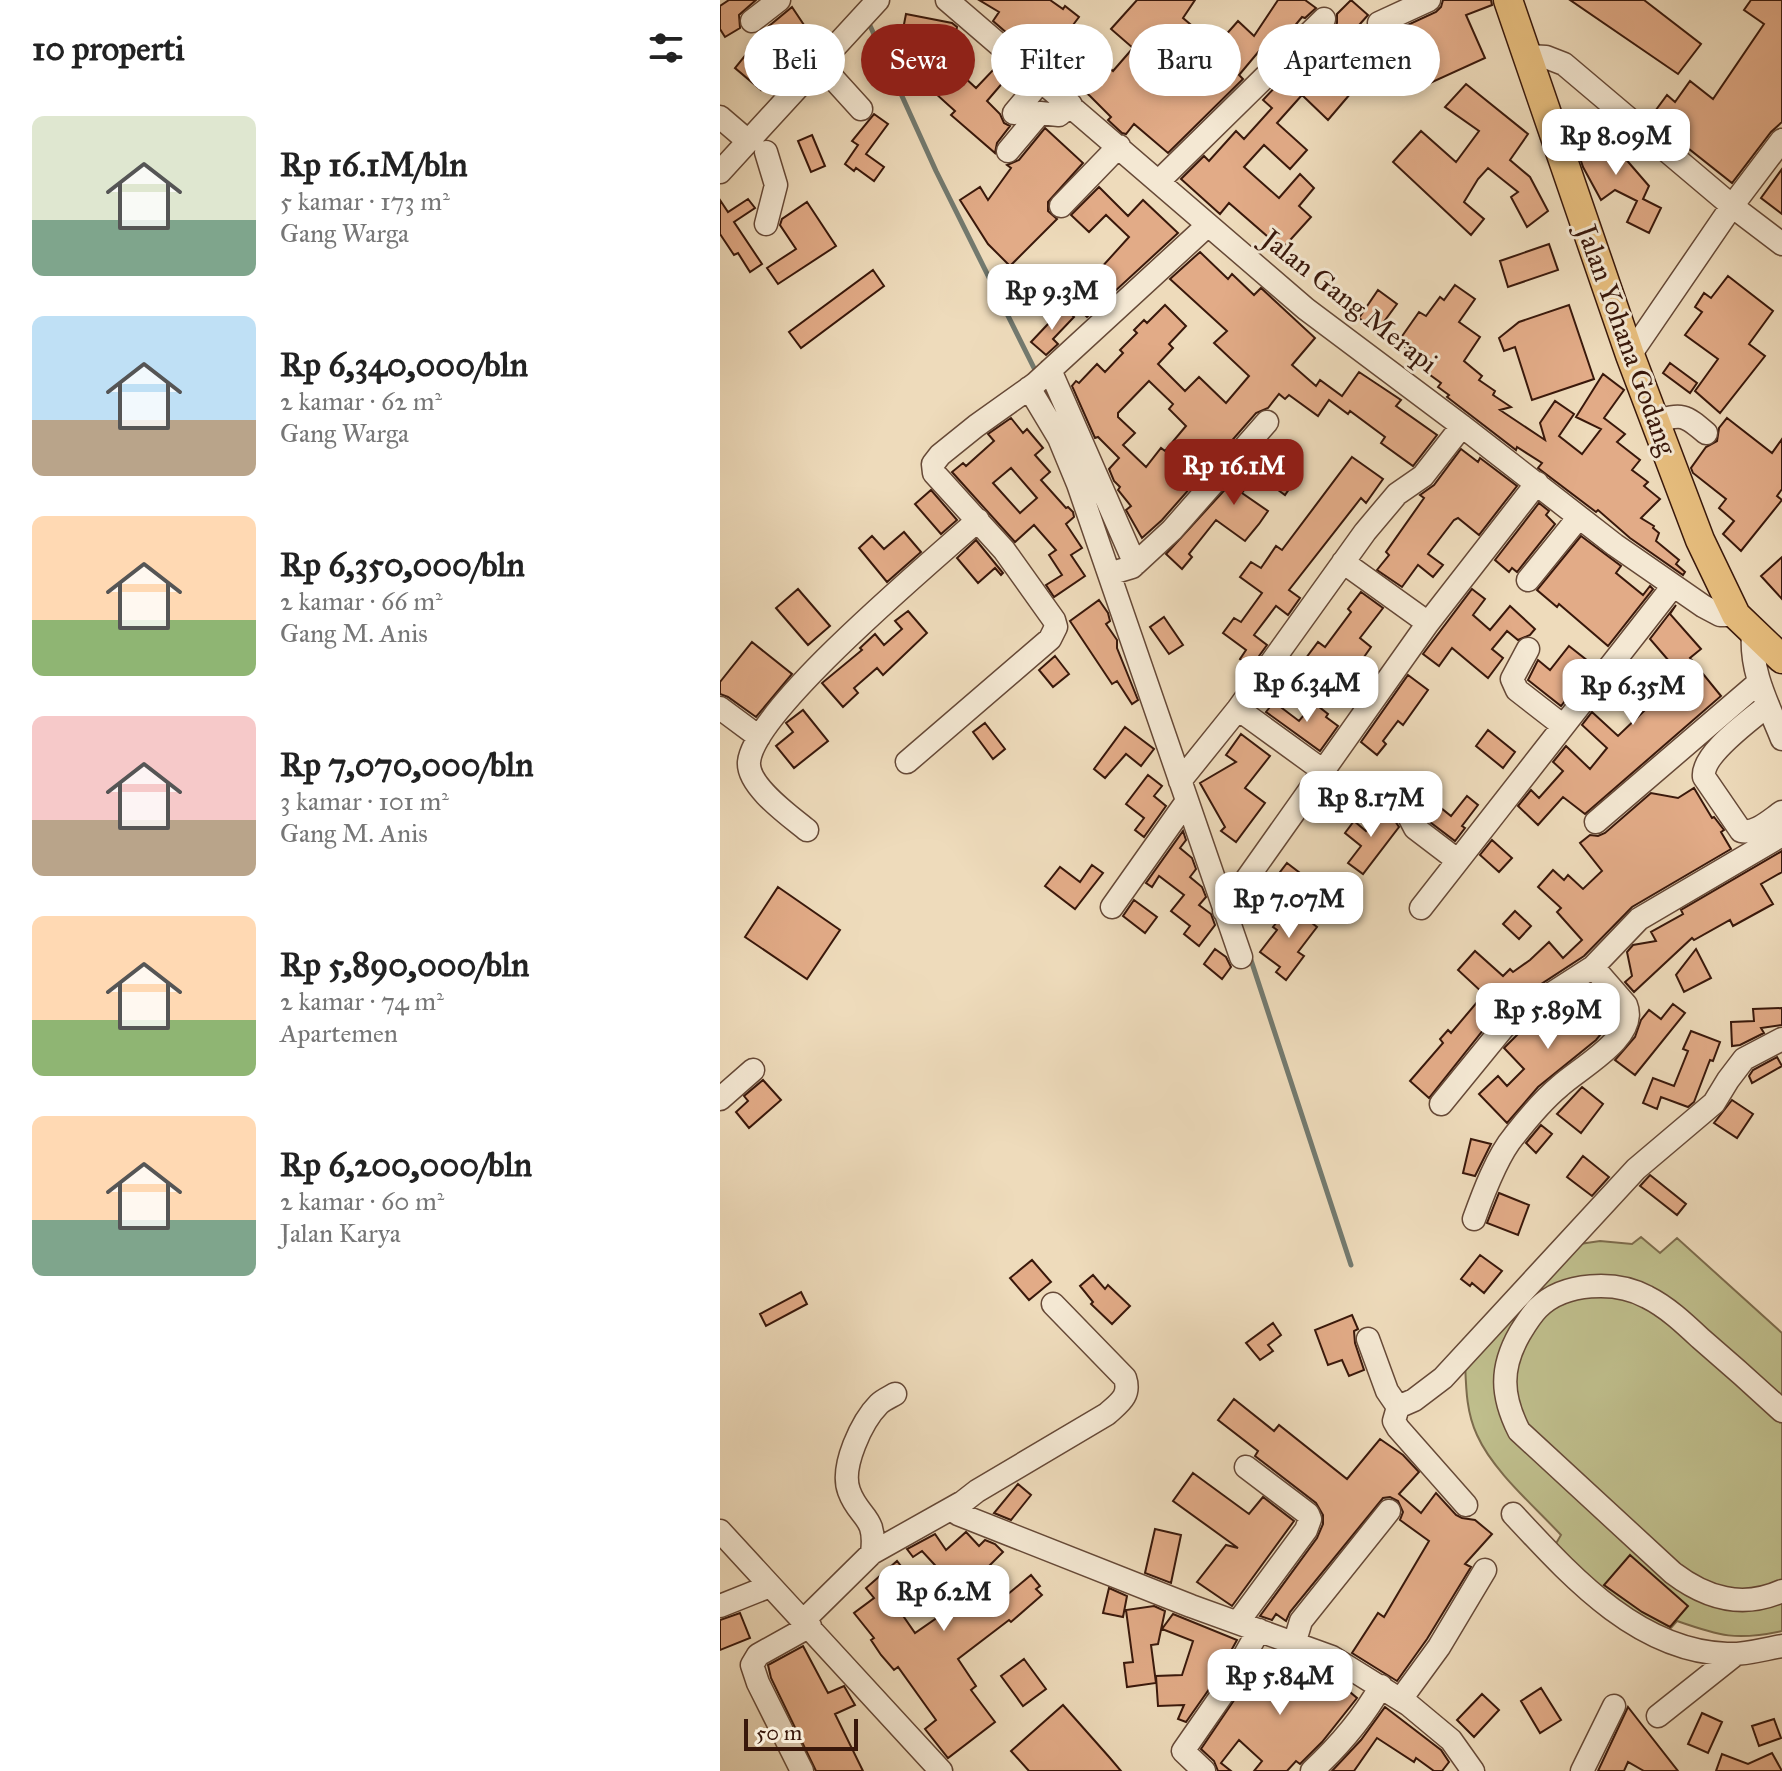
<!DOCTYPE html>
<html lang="id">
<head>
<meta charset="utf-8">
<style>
	body { margin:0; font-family:"IM FELL Great Primer",serif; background:#f2f2f2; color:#222; height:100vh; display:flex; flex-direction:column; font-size:30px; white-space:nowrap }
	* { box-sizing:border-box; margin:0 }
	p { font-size:26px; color:#767676 }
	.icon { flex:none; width:44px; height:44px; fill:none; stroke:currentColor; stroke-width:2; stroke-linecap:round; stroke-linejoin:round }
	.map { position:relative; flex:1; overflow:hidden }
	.side { display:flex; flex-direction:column; background:#fff; width:720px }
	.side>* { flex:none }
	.hud { position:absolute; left:24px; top:24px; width:760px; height:72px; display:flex; gap:16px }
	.scale { position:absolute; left:24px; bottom:20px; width:114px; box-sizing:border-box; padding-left:8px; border:4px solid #39180b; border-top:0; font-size:22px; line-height:28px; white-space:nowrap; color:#39180b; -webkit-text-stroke:6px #f4e8d3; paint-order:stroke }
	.price { position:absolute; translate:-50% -68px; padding:0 18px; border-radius:16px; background:#fff; color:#222; font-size:26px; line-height:52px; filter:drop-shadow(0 2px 4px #0008) }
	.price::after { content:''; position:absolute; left:50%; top:48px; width:24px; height:18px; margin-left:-12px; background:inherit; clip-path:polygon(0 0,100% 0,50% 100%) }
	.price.active { background:#8f2418; color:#fff }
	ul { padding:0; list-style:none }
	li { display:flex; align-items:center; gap:24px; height:200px; padding:0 32px }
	li span { display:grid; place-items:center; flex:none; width:224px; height:160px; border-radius:12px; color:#555 }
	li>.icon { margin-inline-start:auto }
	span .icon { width:96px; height:96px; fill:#fffc; stroke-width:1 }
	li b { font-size:34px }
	h2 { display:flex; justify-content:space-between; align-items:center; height:96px; padding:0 32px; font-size:34px }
	.tag { padding:0 28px; border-radius:36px; background:#fff; box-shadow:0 4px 12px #0003; font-size:28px; line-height:72px }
	.tag.active { background:#8f2418; color:#fff }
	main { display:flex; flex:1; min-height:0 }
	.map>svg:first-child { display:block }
	.green { fill:#bfbe8c; stroke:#7c6b4c; stroke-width:2 }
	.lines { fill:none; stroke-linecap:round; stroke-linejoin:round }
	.stream { stroke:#737a6f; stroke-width:5 }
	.building { fill:#e2ab87; stroke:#39180b; stroke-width:2; fill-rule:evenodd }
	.minor-casing { stroke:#664937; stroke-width:25 }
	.major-casing { stroke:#39180b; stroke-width:31 }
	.minor { stroke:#f4e8d3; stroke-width:22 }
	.major { stroke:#e7be7e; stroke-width:28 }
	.labels { text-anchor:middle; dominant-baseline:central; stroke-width:6; stroke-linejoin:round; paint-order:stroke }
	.street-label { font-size:28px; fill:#39180b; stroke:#f4e8d3 }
</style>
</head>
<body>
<main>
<section class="side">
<h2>10 properti<svg class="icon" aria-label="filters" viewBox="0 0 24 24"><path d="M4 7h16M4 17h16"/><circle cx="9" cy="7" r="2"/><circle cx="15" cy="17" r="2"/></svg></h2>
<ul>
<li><span style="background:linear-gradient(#dfe7d0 65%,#7fa58c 0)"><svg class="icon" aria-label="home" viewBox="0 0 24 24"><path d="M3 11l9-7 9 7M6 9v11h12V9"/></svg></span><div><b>Rp 16.1M/bln</b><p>5 kamar · 173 m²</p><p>Gang Warga</p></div></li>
<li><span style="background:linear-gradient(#bfe0f5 65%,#b9a48a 0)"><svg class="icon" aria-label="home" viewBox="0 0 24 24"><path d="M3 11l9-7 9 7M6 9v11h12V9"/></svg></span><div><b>Rp 6,340,000/bln</b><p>2 kamar · 62 m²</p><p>Gang Warga</p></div></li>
<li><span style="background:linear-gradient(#ffd9b3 65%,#8fb573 0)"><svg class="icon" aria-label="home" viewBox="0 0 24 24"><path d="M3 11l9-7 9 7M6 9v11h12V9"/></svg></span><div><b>Rp 6,350,000/bln</b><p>2 kamar · 66 m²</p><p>Gang M. Anis</p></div></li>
<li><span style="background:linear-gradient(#f6c9c9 65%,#b9a48a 0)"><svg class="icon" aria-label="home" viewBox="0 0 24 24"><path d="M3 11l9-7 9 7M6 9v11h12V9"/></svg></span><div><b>Rp 7,070,000/bln</b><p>3 kamar · 101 m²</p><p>Gang M. Anis</p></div></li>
<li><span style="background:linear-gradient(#ffd9b3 65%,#8fb573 0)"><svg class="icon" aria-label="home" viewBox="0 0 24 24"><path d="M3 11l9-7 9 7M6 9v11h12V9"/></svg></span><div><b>Rp 5,890,000/bln</b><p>2 kamar · 74 m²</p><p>Apartemen</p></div></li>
<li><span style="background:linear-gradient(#ffd9b3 65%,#7fa58c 0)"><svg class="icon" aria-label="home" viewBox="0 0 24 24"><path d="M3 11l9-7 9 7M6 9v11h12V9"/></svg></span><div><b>Rp 6,200,000/bln</b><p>2 kamar · 60 m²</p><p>Jalan Karya</p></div></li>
</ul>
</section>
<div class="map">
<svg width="1062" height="1771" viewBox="0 0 1062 1771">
	<rect width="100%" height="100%" fill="#eedbbb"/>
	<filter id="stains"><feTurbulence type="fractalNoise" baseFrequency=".0025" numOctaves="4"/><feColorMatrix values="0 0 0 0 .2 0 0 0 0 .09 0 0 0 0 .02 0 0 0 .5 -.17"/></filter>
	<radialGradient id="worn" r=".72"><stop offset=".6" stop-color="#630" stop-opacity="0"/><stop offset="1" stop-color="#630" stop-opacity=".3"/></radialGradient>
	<path class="green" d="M921,1237L940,1253L957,1238L1062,1333V1631C1016,1641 1000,1636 957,1621L942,1638L831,1552L841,1535C814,1506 773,1471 757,1435C746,1412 746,1386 745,1361L853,1245L880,1241L912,1244Z"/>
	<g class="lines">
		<path class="stream" d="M147,19L216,171L317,374
			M323,387L337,414
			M529,954L631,1265"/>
	</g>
	<path class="building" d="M9,0H36L19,15L20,28L5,37L0,29V6Z
		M259,0H330L343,9L345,6L359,17L353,25L370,40L365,47L393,71L413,48L391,29L417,0H475L463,18L496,46L518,21L534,36L558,0H585L596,8L585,18L582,17L564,39L555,32L519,75L523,79L448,153L414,124L406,134L402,133L388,120L391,117L370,96L343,72L341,75L329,65L333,60L307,40L303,47L273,21L279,12ZM449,38L476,62L449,92L423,69Z
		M631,0L648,15L624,42L612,31L617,23V14Z
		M723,0H771L772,5L746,15L765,58L708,84L681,28L716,12L721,7Z
		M850,0H924L981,44L958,74Z
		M1031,0H1062V122L1051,132L1012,183L930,118L947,95L955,102L970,81L993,99L1044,24L1024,10Z
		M72,7L92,37L55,61L68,72L57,85L50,79L41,90L15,68L49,26Z
		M186,14L232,23L237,27L230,64L256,88L273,70L285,80L267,101L280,114L284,123L290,126L277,143L275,153L231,115L235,111L215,93L230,75L176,65Z
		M613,52L637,73L645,64L656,74L647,84L642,80L608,120L582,95L557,123L587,150L570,169L544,145L524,167L559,198L580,174L594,188L579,206L591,217L562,249L509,203L500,214L461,179L484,156L489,161L516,131L524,139L552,108L543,100L557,85L561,88L581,66L592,76Z
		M746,84L808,134L790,160L810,177L828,211L807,227L791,197L798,192L768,168L758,179L744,202L764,219L751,235L673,162L701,131L736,162L759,131L725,107Z
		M154,114L168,124L146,154L164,167L154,181L136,168L134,171L125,164L138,145L132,141Z
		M878,127L929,186L923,199L941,208L929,233L907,222L917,201L895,190L881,200L863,167L855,143Z
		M325,128L363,163L328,202V211L337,219L290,266L268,244L240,200L260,187L268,200L291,168L287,165L299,160Z
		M92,135L105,166L91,172L78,141Z
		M1062,169V214L1041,198Z
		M379,187L408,216L423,200L458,233L367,317L353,304L373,283L370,280L409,237L386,215L369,232L351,215Z
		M28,199L35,208L14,222L42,264L30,272L18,253L14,255L0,234V200L8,212Z
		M87,202L116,246L58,284L47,268L76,249L60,225L62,219Z
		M829,244L838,270L788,287L780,261Z
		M480,252L508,279L512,274L534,295L541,288L595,338L572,365L596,386L600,380L622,396L639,372L681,400L676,406L717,435L693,466L661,443L665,437L630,411L628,414L609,400L598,416L569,395L565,399L559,394L548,408L536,413L442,520L422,538L406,510L411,506L398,490L400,487L394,481L389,469L399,458L378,437L375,438L352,386L356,381L359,383L377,364L385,372L403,353L400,350L417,333L414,330L424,320L427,323L445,305L466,326L449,344L453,348L438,364L465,391L479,377L506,403L529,376L494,343L507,331L450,279ZM429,381L453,404L449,409L466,426L445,451L441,448L426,467L403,445L415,433L398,417V413Z
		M153,270L164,286L81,348L69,332Z
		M1008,276L1053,311L1029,344L1045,356L1000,413L975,391L998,359L965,335L982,312L975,307L984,293L991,298Z
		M735,285L755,299L739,322L760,337L744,361L762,376L759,380L775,391L773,395L791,407L780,410L825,440L820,423L835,401L854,414L839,436L862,454L881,429L856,417L883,374L904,390L884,418L905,434L897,442L920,460L912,470L928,482L924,486L940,499L921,518L934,526L933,528L939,533L936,541L959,560L956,564L965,572L963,575L910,538L878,510L876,512L818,468L822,463L797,447L796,450L727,397L729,395L718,387L721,383L706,372L711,365L678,342L699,312L706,316L720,297L724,300Z
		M658,290L677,304L657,331L639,318Z
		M849,305L874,379L812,400L795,347L784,351L779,338L799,322Z
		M344,307L354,317L333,339L338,344L326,355L311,342Z
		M950,363L977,383L970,393L943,373Z
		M291,418L303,433L307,429L323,448L315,455L330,472L321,480L346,508L348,507L353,512L354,517L346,524L362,548L351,555L365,576L334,597L326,585L342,575L329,555L336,550L314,525L295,542L232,472L243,463L246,466L274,441L268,434ZM291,468L317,498L300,513L273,483Z
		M1007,418L1052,453L1062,439V489L1057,496L1062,500L1021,551L1003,534L1014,521L999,508L1006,499L973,473L971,468L986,447L997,441L999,428Z
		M544,447L552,453L548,459L576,479L565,495L536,474L522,493L548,511L539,524L525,541L496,520L469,554L472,557L462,569L446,554Z
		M741,449L758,462L760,458L797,486L759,535L738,518L734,520L708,554L723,565L713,577L698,565L682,587L657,570L669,555L666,552L704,498L700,495L714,485Z
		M632,457L663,479L646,503L641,498L569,590L580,598L568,615L556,606L534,635L547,645L531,667L520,659L526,650L503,633L514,618L521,622L542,593L520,577L531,562L541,568L556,546L562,550Z
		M211,490L237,520L221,534L195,504Z
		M819,503L829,511L826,515L835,524L797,572L792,568L789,572L775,560Z
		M184,532L201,552L167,582L139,548L152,536L164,549Z
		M861,536L901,566L896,573L923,595L930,586L933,589L888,646L839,604L837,607L817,590Z
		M256,540L283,573L281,575L275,568L258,583L237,558Z
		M1062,557V599L1041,576Z
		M78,589L110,626L88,645L56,608Z
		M752,589L765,599L753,615L770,630L790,606L815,629L810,635L798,640L787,631L772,649L783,658L768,678L732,648L719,666L703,654Z
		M641,592L663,608L640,638L651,647L635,670L639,673L624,693L583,662L598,642L605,647L631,612L628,609Z
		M379,600L388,613L390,621L386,624L397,640V648L418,700L412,704L397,681L392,684L350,621Z
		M956,605L950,614L981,649L970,658L1001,696L865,814L843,797L818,825L798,806L811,790L819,798L843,771L833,762L846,746L870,769L887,748L862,725L872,712L898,736L924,711L899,688L908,678L918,687L949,661L930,639Z
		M188,611L207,633L163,675L157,668L134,688L138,693L123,707L102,683L142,650L140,648L155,634L164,645L182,629L175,621Z
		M444,617L463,645L449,654L430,627Z
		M32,642L72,674L36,717L8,697L0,694V682Z
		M849,646L873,665L841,706L808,680L818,660L830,670Z
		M335,656L349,674L333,687L319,670Z
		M688,675L708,690L683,725L678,721L663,741L666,744L657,755L641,742Z
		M554,702L579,721L594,703L608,714L606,717L618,726L600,751L546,712Z
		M83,710L108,741L74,768L56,746L73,732L66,723Z
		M265,723L285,749L273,759L253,732Z
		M405,727L434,749L421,766L406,754L385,778L374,769Z
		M768,730L795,752L783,768L756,746Z
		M521,734L550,756L525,788L545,803L516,842L501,831L505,827L480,783L516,762L506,755Z
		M428,775L442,786L434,796L446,806L424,837L415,830L424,818L406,804Z
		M974,788L992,818L994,817L1004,830L1001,832L1011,849L912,907L864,956L786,1007L772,1019L709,1098L690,1081L723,1043L720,1039L728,1030L731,1033L764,994L738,970L755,951L783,976L790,969L793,972L810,960L829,942L843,958L862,940L837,912L841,908L818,887L833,870L844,880L848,875L863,889L882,871L860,843L870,835L878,836L885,833L931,793L958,798Z
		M747,796L758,805L742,826L745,828L735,841L706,819L716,804L731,816Z
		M665,806L679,827L643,874L628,863L641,846L625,833L634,821L646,831Z
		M463,831L466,840L460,848L472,858L476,869L470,877L482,887L486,897L479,905L491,914L495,925L479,946L464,934L470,926L451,911L464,895L439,876L432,887L426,883Z
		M772,840L792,858L779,872L760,855Z
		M1062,851V872L1041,884L1053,904L1013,926L1010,920L974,940L972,938L914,992L905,982L912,976L907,952L913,945L936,941L931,932L963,914L961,910Z
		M567,863L580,873L557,903L544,893Z
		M372,865L383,873L355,909L325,886L340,867L360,882Z
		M58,887L120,930L87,979L25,937Z
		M414,900L437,917L425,933L403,916Z
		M573,902L586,913L583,916L597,927L578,952L584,956L566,980L556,972L560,967L540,952L557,930L553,927Z
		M795,911L811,926L799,939L783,924Z
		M495,949L506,957L511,967L502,979L484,964Z
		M976,949L991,978L964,992L956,975Z
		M870,985L893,1011L891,1022L876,1040L818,1087L787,1123L759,1094L778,1076L787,1086L804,1069L784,1048L804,1028L844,1002L853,1011L873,993L867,987Z
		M953,1004L965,1013L915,1075L895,1060L915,1037L921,1020L929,1010L941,1019Z
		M1062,1008V1025L1041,1028L1044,1033L1020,1045L1012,1046L1011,1022L1034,1021L1033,1009Z
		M971,1031L1000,1042L993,1061L990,1060L974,1102L968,1107L941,1097L937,1109L923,1103L933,1078L954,1086L968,1051L963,1049Z
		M1057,1057L1062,1066L1032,1083L1029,1076L1033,1070Z
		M43,1080L61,1100L29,1128L16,1112L28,1101L24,1096Z
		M862,1087L883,1104L861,1133L837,1114Z
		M1012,1100L1033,1114L1017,1138L994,1123Z
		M821,1125L832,1134L816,1153L806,1143Z
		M751,1139L771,1144L755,1176L743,1173Z
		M863,1156L889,1177L872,1196L847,1177Z
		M930,1175L966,1204L957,1215L920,1186Z
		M779,1193L809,1205L798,1235L767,1223Z
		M760,1255L782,1271L764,1293L752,1283L750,1286L741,1279Z
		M312,1260L331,1282L309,1300L290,1278Z
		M373,1275L385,1289L388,1285L410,1306L392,1324L371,1304L373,1302L360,1286Z
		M81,1292L87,1304L46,1326L40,1314Z
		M632,1315L638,1329L634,1331L635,1343L644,1370L629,1376L622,1360L608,1365L595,1330Z
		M553,1323L561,1335L548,1345L553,1351L540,1360L526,1343Z
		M514,1399L554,1431L559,1425L627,1479L660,1439L683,1455L699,1472L679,1494L701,1513L716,1493L736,1515L742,1518L755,1520L772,1534L745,1564L751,1567L707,1639L677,1681L632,1653L658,1613L664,1617L709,1541L680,1520L683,1512L678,1501L670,1497L663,1498L570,1612L566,1621L556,1614L552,1620L540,1616L597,1538L603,1524V1515L596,1503L535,1456L538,1451L498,1420Z
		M473,1473L529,1514L543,1497L574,1521L512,1606L477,1582L506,1545L518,1548L453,1501Z
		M298,1484L311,1495L291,1520L274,1513Z
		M435,1529L461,1535L451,1583L425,1573Z
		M246,1532L259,1546L265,1540L275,1544L283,1552L256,1579L276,1604L311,1575L320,1586L316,1589L322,1595L291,1622L289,1620L238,1659L256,1686L251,1690L275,1722L228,1758L205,1729L216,1720L178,1667L174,1670L161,1655L151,1640L154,1638L134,1613L154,1598L146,1588L177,1561L199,1589L177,1607L195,1633L218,1617L201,1597L225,1576L202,1551L193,1557L187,1549L215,1534L226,1550Z
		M910,1555L968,1606L950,1627L922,1612L884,1585Z
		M389,1588L407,1596L403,1617L383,1613Z
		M434,1606L445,1611L438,1644L431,1645L436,1683L407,1687L404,1663L413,1662L406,1610Z
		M20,1613L30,1638L0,1650V1620Z
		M453,1614L517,1640L492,1685L466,1722L458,1719L464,1705L438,1706L436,1676L462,1675L473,1641L442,1629Z
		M83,1646L108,1693L124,1686L135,1705L115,1714L143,1771H96L51,1678L48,1665Z
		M544,1656L585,1683L600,1667L637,1698L602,1742L580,1764L576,1761L567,1771H534L542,1761L519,1740L501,1763L511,1771H498L494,1761L481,1749Z
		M304,1659L326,1689L303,1706L281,1676Z
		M821,1688L841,1720L820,1733L801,1701Z
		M762,1694L779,1710L754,1737L737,1720Z
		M343,1705L390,1758L401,1771H309L291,1751Z
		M665,1707L721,1750L729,1762L722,1771H714L696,1758L694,1762L657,1738L634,1771H612L641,1740Z
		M908,1707L922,1725L958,1771H924L908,1762L904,1771H878Z
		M982,1713L1002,1722L988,1753L968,1744Z
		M1054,1719L1061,1738L1039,1746L1032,1726Z
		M1052,1753L1062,1771H996L1002,1754L1028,1764Z"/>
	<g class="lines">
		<g class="minor-casing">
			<path id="minor" d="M227,0L586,309L742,426L895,545L983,606L1000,615H1016
				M32,21L59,0
				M659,23L709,0
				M808,56L826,57L844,64L1012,206L1062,244
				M101,65L141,109
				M294,113L322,80
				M0,117L28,141
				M288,151L320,113L339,115L351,105
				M0,172L158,0
				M439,181L604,19
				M341,206L399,146
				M46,224L56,185L46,152
				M910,355L1012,206L1062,140
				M330,370L415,564
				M309,388L339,438L358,484L521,957
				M935,422C962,413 965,415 986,433
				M623,562L708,623
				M389,574L412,567L452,530L547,422
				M808,580L859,517
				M1033,633C1030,672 1048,704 1062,739
				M808,649L792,679L797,690L842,725
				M1048,705C1031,720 981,754 984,777L1021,831C1036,834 1050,820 1062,812
				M0,708L39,737
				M518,709L602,770
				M187,762L330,639L336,627L334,620L284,550L214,473L213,464L220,455L256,426L315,384L488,225
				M460,781L518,709L645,532L677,494L703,476L742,426
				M670,792L682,803L695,828L737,860
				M876,822L1038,683
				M87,830C70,816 27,786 29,762C34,709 213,561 258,520
				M392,907L467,801
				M701,908L953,586
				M504,911L708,623L817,483
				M0,1099L33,1070
				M721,1104L783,1028L795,1017L873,967L919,919L1062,835
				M754,1219C763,1194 777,1156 794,1136C808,1118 823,1100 840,1086C859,1068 919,1037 906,1005L873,967
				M333,1304L405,1378C411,1396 399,1403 387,1414L257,1491L239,1505L238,1514L471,1606L612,1657L689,1705L731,1740L753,1771
				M648,1339L667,1391L678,1407
				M1062,1411C1035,1386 1008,1362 980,1338C964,1323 947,1307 927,1297C896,1280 844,1282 818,1308C811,1315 805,1325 800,1333C780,1368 781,1395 799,1431L953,1573C986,1598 1022,1609 1062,1591
				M746,1505L678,1428L674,1421L678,1407L694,1400L723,1378L916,1169L994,1103L1008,1080L1024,1059L1062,1039
				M793,1514C850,1575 917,1651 1007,1654C1025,1655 1044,1649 1062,1646
				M0,1531L221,1771
				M152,1553L241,1503
				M0,1606L50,1586
				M84,1620L152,1553C157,1515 139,1519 129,1491C120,1467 142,1421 159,1404C163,1400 170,1397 175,1394
				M518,1622L586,1530L590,1519L588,1514L526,1467
				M574,1644L581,1621L669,1511
				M681,1699L719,1647L765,1570
				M938,1716L1016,1654
				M82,1771L38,1683L32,1665L38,1655L90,1626
				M484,1771L463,1751L504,1692L539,1630
				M592,1771C619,1746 643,1718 661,1686
				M862,1771L894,1706"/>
		</g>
		<g class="major-casing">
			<path id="major" d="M788,0L910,355L980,540L1016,615L1062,659"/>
		</g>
		<use href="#minor" class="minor"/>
		<use href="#major" class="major"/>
	</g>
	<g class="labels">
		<g class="street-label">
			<text transform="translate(630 301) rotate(38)">Jalan Gang Merapi</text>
			<text transform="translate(907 340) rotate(70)">Jalan Yohana Godang</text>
		</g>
	</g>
	<rect width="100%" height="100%" filter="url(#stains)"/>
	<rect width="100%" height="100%" fill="url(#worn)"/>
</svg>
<div class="scale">50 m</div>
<b class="price" style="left:896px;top:177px">Rp 8.09M</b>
<b class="price" style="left:332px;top:332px">Rp 9.3M</b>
<b class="price active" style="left:514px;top:507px">Rp 16.1M</b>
<b class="price" style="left:587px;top:724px">Rp 6.34M</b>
<b class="price" style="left:913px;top:727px">Rp 6.35M</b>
<b class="price" style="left:651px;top:839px">Rp 8.17M</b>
<b class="price" style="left:569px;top:940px">Rp 7.07M</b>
<b class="price" style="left:828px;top:1051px">Rp 5.89M</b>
<b class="price" style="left:224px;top:1633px">Rp 6.2M</b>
<b class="price" style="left:560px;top:1717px">Rp 5.84M</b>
<div class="hud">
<a class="tag">Beli</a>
<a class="tag active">Sewa</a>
<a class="tag">Filter</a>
<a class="tag">Baru</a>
<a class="tag">Apartemen</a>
</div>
</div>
</main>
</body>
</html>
